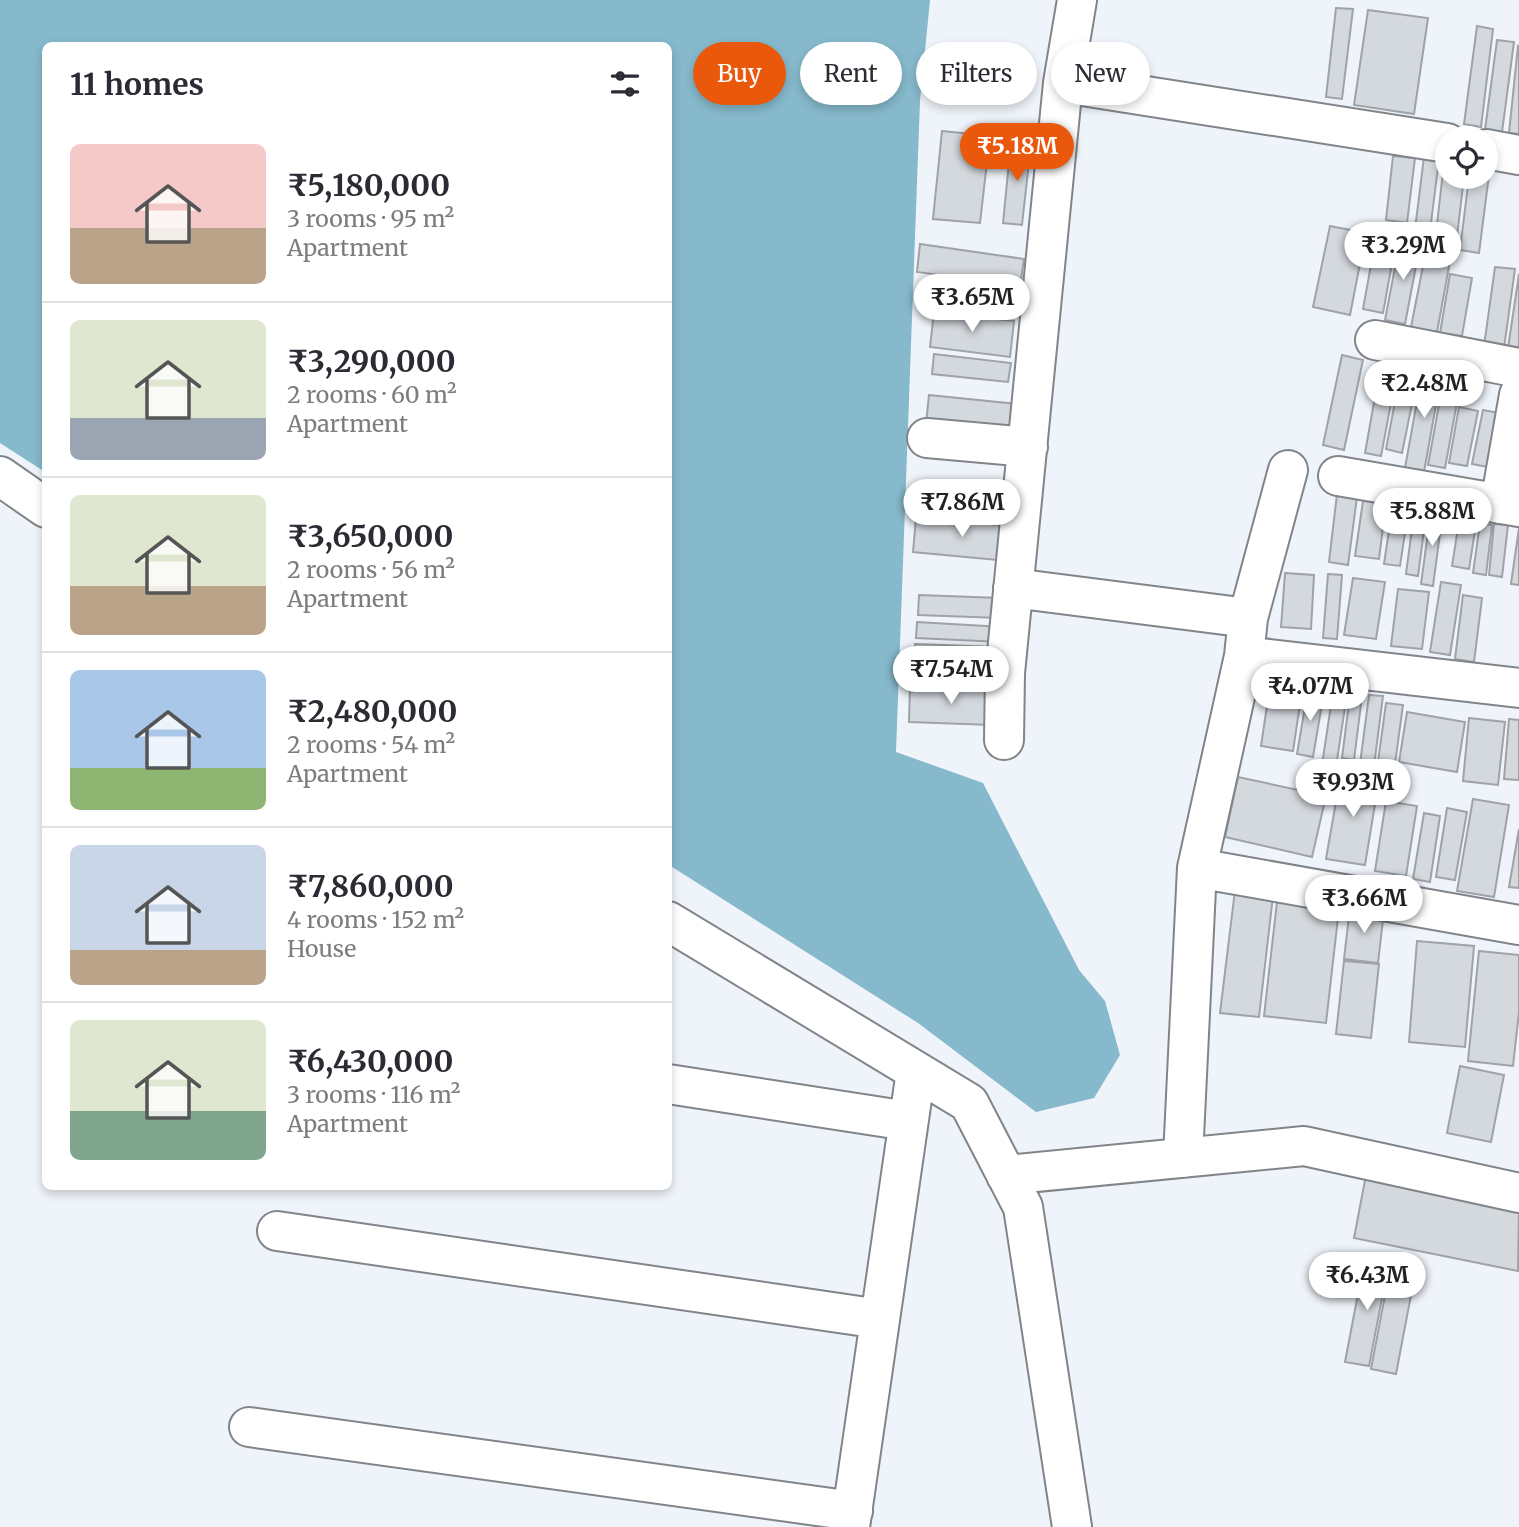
<!DOCTYPE html>
<html lang="en">
<head>
<meta charset="utf-8">
<style>
	body { margin:0; font-family:Merriweather,serif; background:#f2f2f3; color:#2b2b33; height:100vh; display:flex; flex-direction:column; font-size:26px; white-space:nowrap }
	* { box-sizing:border-box; margin:0 }
	p { font-size:23px; color:#7c7c81 }
	.icon { flex:none; width:38px; height:38px; fill:none; stroke:currentColor; stroke-width:2; stroke-linecap:round; stroke-linejoin:round }
	.map { position:relative; flex:1; overflow:hidden }
	.drawer { position:absolute; left:42px; top:42px; width:630px; height:1148px; display:flex; flex-direction:column; background:#fff; border-radius:10px; box-shadow:0 4px 10px #0003 }
	.drawer>* { flex:none }
	.banner { position:absolute; left:693px; top:42px; width:665px; height:63px; display:flex; gap:14px }
	.controls { position:absolute; left:1435px; top:126px; display:grid; gap:14px }
	.controls a { display:grid; place-items:center; width:63px; height:63px; border-radius:50%; background:#fff; box-shadow:0 4px 10px #0003; font-size:35px }
	.price { position:absolute; translate:-50% -60px; padding:0 16px; border-radius:24px; background:#fff; color:#222; font-size:23px; line-height:46px; filter:drop-shadow(0 2px 4px #0008) }
	.price::after { content:''; position:absolute; left:50%; top:42px; width:21px; height:16px; margin-left:-10px; background:inherit; clip-path:polygon(0 0,100% 0,50% 100%) }
	.price.current { background:#ea580c; color:#fff }
	ul { padding:0; list-style:none }
	li { display:flex; align-items:center; gap:21px; height:175px; padding:0 28px }
	li+li { border-top:2px solid #e1e1e2 }
	li span { display:grid; place-items:center; flex:none; width:196px; height:140px; border-radius:10px; color:#555 }
	li>.icon { margin-inline-start:auto }
	span .icon { width:84px; height:84px; fill:#fffc; stroke-width:1 }
	li b { font-size:30px }
	h2 { display:flex; justify-content:space-between; align-items:center; height:84px; padding:0 28px; font-size:30px }
	.pill { padding:0 24px; border-radius:32px; background:#fff; box-shadow:0 4px 10px #0003; font-size:24px; line-height:63px }
	.pill.current { background:#ea580c; color:#fff }
	.map>svg:first-child { display:block }
	.water { fill:#85b9cb }
	.building { fill:#d4d9de; stroke:#9ea3a8; stroke-width:2 }
	.lines { fill:none; stroke-linecap:round; stroke-linejoin:round }
	.minor-casing { stroke:#81858a; stroke-width:42 }
	.minor { stroke:#fff; stroke-width:38 }
</style>
</head>
<body>
<div class="map">
<svg width="1519" height="1527" viewBox="0 0 1519 1527">
	<rect width="100%" height="100%" fill="#eff4fa"/>
	<path class="water" d="M0,0H930L920,101L896,752L983,783L1079,970L1105,1001L1120,1055L1094,1098L1036,1112L918,1023L669,865L668,46H46L45,472L0,443Z"/>
	<path class="building" d="M1336,8L1353,9L1342,99L1326,97Z
		M1368,10L1428,18L1414,114L1354,105Z
		M1477,26L1493,29L1481,127L1464,124Z
		M1497,40L1514,42L1502,132L1485,130Z
		M1518,46L1519,47V134L1509,133Z
		M942,131L990,136L980,223L933,219Z
		M1011,142L1031,144L1022,225L1003,223Z
		M1425,149L1440,151L1430,231L1415,229Z
		M1393,156L1415,158L1407,223L1386,220Z
		M1443,172L1447,173V177H1464L1456,245L1435,242Z
		M1486,174L1489,175L1479,253L1460,250L1469,177H1486Z
		M1330,226L1366,233L1350,315L1313,307Z
		M1376,237L1396,241L1383,313L1363,309Z
		M1400,241L1420,245L1405,324L1385,320Z
		M920,244L1024,259L1020,286L917,272Z
		M1425,256L1450,261L1437,332L1411,327Z
		M1495,267L1515,269L1504,348L1484,346Z
		M1450,274L1472,278L1462,336L1440,333Z
		M1519,274V350L1508,348Z
		M934,312L1014,321L1010,357L930,347Z
		M934,354L1011,363L1008,382L932,374Z
		M1342,355L1363,360L1344,450L1323,445Z
		M1381,363L1398,366L1381,456L1365,453Z
		M1423,368L1442,371L1424,472L1405,468Z
		M1443,383L1460,386L1445,468L1428,465Z
		M1397,391L1414,394L1402,453L1386,449Z
		M929,395L1017,404L1012,442L925,433Z
		M1459,407L1478,411L1467,466L1449,463Z
		M1483,410L1499,413L1488,467L1472,464Z
		M1337,494L1357,497L1348,565L1329,562Z
		M1363,501L1386,504L1379,559L1355,556Z
		M1393,503L1409,506L1400,566L1384,564Z
		M1415,506L1427,507L1418,576L1406,574Z
		M1431,510L1443,511L1433,586L1421,584Z
		M1460,515L1477,518L1469,569L1452,566Z
		M916,518L1011,526L1008,561L913,552Z
		M1480,523L1492,525L1486,575L1473,573Z
		M1494,524L1508,525L1502,577L1489,575Z
		M1519,528V585L1511,584Z
		M1285,573L1314,575L1311,629L1281,627Z
		M1328,574L1342,575L1337,639L1323,638Z
		M1353,578L1385,582L1376,639L1344,635Z
		M1441,582L1461,585L1450,655L1430,652Z
		M1398,589L1429,592L1422,649L1391,646Z
		M919,595L1000,598V618L918,615Z
		M1463,595L1482,598L1474,662L1455,659Z
		M917,622L1002,627L1001,642L916,638Z
		M915,644L995,647L993,685L913,682Z
		M1271,679L1303,684L1293,751L1261,746Z
		M1334,685L1348,687L1336,767L1322,765Z
		M910,687L993,691L992,725L909,722Z
		M1308,689L1324,692L1313,757L1297,754Z
		M1350,695L1362,696L1354,760L1342,758Z
		M1369,695L1383,696L1374,766L1360,764Z
		M1386,703L1403,705L1394,771L1377,769Z
		M1407,712L1465,722L1457,772L1399,762Z
		M1469,718L1505,722L1498,785L1463,781Z
		M1509,719L1519,720V780L1504,779Z
		M1341,773L1379,780L1365,865L1326,859Z
		M1238,777L1326,796L1312,857L1225,837Z
		M1473,799L1509,805L1494,897L1457,891Z
		M1386,801L1417,806L1406,876L1375,871Z
		M1447,808L1467,812L1455,880L1436,877Z
		M1424,813L1440,816L1430,882L1413,879Z
		M1519,829V888L1509,887Z
		M1236,882L1274,887L1259,1017L1220,1013Z
		M1278,893L1340,900L1326,1023L1264,1016Z
		M1350,907L1384,911L1378,963L1344,959Z
		M1417,941L1474,946L1465,1047L1409,1042Z
		M1479,951L1519,955V1012L1513,1066L1468,1061Z
		M1344,961L1379,964L1371,1038L1336,1034Z
		M1460,1066L1504,1075L1491,1142L1447,1133Z
		M1366,1175L1519,1205L1518,1271L1354,1238Z
		M1365,1257L1389,1261L1369,1366L1345,1362Z
		M1391,1264L1416,1269L1396,1374L1371,1369Z"/>
	<g class="lines">
		<g class="minor-casing">
			<path id="minor" d="M1063,83L1447,143
				M1486,149L1519,155
				M1375,340L1519,368
				M927,438L1028,447
				M0,476L46,508
				M1338,476L1519,507
				M1500,504L1519,395
				M1013,588L1248,618
				M1244,656L1519,688
				M1004,740L1005,673L1063,83L1077,0
				M1197,868L1519,925
				M668,921L969,1103L1023,1207L1072,1527
				M668,1084L908,1121
				M1183,1158L1197,868L1244,656L1248,618L1288,470
				M1006,1175L1304,1146L1519,1193
				M277,1231L880,1319
				M249,1427L853,1511
				M850,1527L916,1071"/>
		</g>
		<use href="#minor" class="minor"/>
	</g>
</svg>
<div class="controls">
<a><svg class="icon" aria-label="locate" viewBox="0 0 24 24"><circle cx="12" cy="12" r="6"/><path d="M12 2v4M12 18v4M2 12h4M18 12h4"/></svg></a>
</div>
<b class="price current" style="left:1017px;top:183px">₹5.18M</b>
<b class="price" style="left:1403px;top:282px">₹3.29M</b>
<b class="price" style="left:972px;top:334px">₹3.65M</b>
<b class="price" style="left:1424px;top:420px">₹2.48M</b>
<b class="price" style="left:962px;top:539px">₹7.86M</b>
<b class="price" style="left:1432px;top:548px">₹5.88M</b>
<b class="price" style="left:951px;top:706px">₹7.54M</b>
<b class="price" style="left:1310px;top:723px">₹4.07M</b>
<b class="price" style="left:1353px;top:819px">₹9.93M</b>
<b class="price" style="left:1364px;top:935px">₹3.66M</b>
<b class="price" style="left:1367px;top:1312px">₹6.43M</b>
<div class="banner">
<a class="pill current">Buy</a>
<a class="pill">Rent</a>
<a class="pill">Filters</a>
<a class="pill">New</a>
</div>
<section class="drawer">
<h2>11 homes<svg class="icon" aria-label="filters" viewBox="0 0 24 24"><path d="M4 7h16M4 17h16"/><circle cx="9" cy="7" r="2"/><circle cx="15" cy="17" r="2"/></svg></h2>
<ul>
<li><span style="background:linear-gradient(#f6c9c9 60%,#b9a48a 0)"><svg class="icon" aria-label="home" viewBox="0 0 24 24"><path d="M3 11l9-7 9 7M6 9v11h12V9"/></svg></span><div><b>₹5,180,000</b><p>3 rooms · 95 m²</p><p>Apartment</p></div></li>
<li><span style="background:linear-gradient(#dfe7d0 70%,#9aa5b1 0)"><svg class="icon" aria-label="home" viewBox="0 0 24 24"><path d="M3 11l9-7 9 7M6 9v11h12V9"/></svg></span><div><b>₹3,290,000</b><p>2 rooms · 60 m²</p><p>Apartment</p></div></li>
<li><span style="background:linear-gradient(#dfe7d0 65%,#b9a48a 0)"><svg class="icon" aria-label="home" viewBox="0 0 24 24"><path d="M3 11l9-7 9 7M6 9v11h12V9"/></svg></span><div><b>₹3,650,000</b><p>2 rooms · 56 m²</p><p>Apartment</p></div></li>
<li><span style="background:linear-gradient(#a9c7e8 70%,#8fb573 0)"><svg class="icon" aria-label="home" viewBox="0 0 24 24"><path d="M3 11l9-7 9 7M6 9v11h12V9"/></svg></span><div><b>₹2,480,000</b><p>2 rooms · 54 m²</p><p>Apartment</p></div></li>
<li><span style="background:linear-gradient(#c9d6e8 75%,#b9a48a 0)"><svg class="icon" aria-label="home" viewBox="0 0 24 24"><path d="M3 11l9-7 9 7M6 9v11h12V9"/></svg></span><div><b>₹7,860,000</b><p>4 rooms · 152 m²</p><p>House</p></div></li>
<li><span style="background:linear-gradient(#dfe7d0 65%,#7fa58c 0)"><svg class="icon" aria-label="home" viewBox="0 0 24 24"><path d="M3 11l9-7 9 7M6 9v11h12V9"/></svg></span><div><b>₹6,430,000</b><p>3 rooms · 116 m²</p><p>Apartment</p></div></li>
</ul>
</section>
</div>
</body>
</html>
